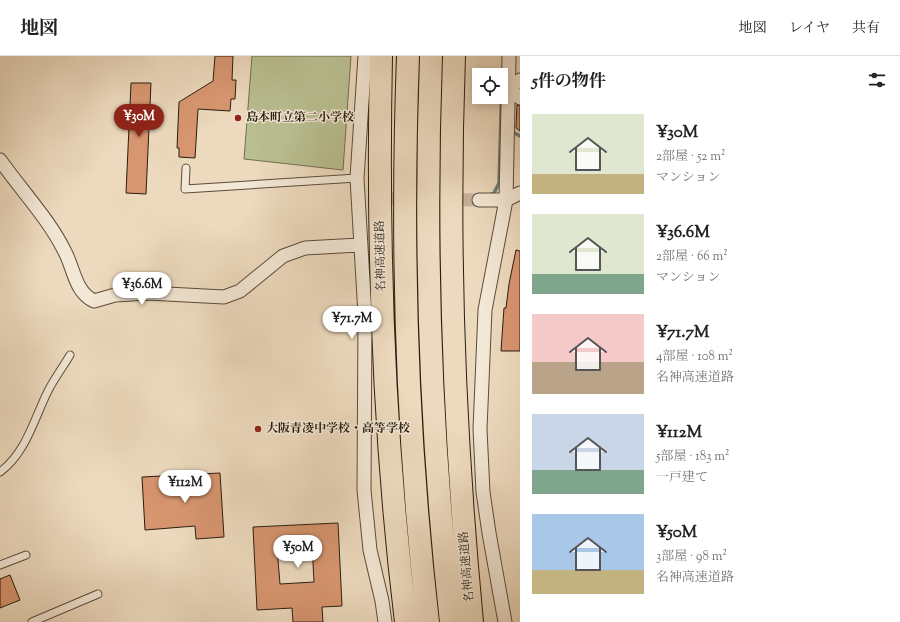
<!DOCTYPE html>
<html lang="ja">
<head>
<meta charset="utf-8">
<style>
	body { margin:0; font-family:"Sorts Mill Goudy","Noto Serif JP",serif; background:#f6f6f6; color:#222; height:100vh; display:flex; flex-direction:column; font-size:15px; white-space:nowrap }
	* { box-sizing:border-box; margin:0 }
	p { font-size:13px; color:#767676 }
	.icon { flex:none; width:22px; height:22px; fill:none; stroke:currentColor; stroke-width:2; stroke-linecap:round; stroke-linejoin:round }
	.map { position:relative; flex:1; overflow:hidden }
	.sheet { display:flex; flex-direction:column; background:#fff; width:380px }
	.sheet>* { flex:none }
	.buttons { position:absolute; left:472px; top:12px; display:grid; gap:8px }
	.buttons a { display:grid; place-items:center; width:36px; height:36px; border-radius:0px; background:#fff; box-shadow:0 2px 10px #0003; font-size:20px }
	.price { position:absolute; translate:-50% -34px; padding:0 9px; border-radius:14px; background:#fff; color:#222; font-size:13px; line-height:26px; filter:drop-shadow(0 1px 2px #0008) }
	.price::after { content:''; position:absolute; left:50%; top:24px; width:12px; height:9px; margin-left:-6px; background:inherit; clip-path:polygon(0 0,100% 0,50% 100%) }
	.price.on { background:#8f2418; color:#fff }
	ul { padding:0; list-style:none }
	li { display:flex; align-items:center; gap:12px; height:100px; padding:0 12px }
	li span { display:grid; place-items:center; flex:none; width:112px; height:80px; border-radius:0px; color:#555 }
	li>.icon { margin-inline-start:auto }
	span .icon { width:48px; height:48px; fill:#fffc; stroke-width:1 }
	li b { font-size:17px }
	h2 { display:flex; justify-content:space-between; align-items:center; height:48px; padding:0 12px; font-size:17px }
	header { display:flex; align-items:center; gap:24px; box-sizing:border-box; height:56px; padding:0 20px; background:#fff; border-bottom:1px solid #e0e0e0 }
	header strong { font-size:19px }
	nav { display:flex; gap:22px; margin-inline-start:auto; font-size:14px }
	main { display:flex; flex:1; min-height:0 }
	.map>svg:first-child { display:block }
	.green { fill:#b9bf91; stroke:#716e50 }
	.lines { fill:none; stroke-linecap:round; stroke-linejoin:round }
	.stream { stroke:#6e7a76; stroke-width:3.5 }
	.building { fill:#d89670; stroke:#291d0f; fill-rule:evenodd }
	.street-tunnel { stroke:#c6b49b; stroke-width:13; stroke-dasharray:13 6; stroke-linecap:butt }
	.lane-casing { stroke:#5a4c3b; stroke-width:9 }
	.street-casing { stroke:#5a4c3b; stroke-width:15 }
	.highway-casing { stroke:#291d0f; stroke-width:24 }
	.lane { stroke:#f3e7d5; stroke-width:7 }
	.street { stroke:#f3e7d5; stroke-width:13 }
	.highway { stroke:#eddabe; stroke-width:22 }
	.poi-dot { fill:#8f2418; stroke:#f3e7d5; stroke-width:1.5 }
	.labels { text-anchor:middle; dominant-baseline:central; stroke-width:3; stroke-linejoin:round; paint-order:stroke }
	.poi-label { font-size:12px; font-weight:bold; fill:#291d0f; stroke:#f3e7d5; text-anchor:start }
	.street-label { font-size:12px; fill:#291d0f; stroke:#f3e7d5 }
</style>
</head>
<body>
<header>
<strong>地図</strong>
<nav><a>地図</a><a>レイヤ</a><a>共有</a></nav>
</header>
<main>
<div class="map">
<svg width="520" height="566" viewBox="0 0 520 566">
	<rect width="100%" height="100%" fill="#eddabe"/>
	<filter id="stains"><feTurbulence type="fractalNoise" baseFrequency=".005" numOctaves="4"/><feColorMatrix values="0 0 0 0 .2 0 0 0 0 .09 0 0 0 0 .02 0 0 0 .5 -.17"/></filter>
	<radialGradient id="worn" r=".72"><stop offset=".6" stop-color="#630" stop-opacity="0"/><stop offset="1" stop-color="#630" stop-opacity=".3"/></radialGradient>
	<path class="green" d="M252,0H351L343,114L244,103Z"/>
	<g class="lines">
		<path class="stream" d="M511,75L520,80
			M489,139L494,137L499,127L502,26
			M464,140H479"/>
	</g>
	<path class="building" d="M215,0H233L232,24H236L235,43H231L230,55L198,53L195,102L179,101V92H177L179,46L213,25Z
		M131,27H151L146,138L126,137Z
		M517,49L520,50V75L516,72Z
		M516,194L520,195V295H501L504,252H506L509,228Z
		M220,417L224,481L196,483L195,470L145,474L142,421Z
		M338,467L342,550L322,551L323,566H293L292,552L257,554L253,471ZM312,489L314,526L280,528L277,492Z
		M10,519L20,544L0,552V523Z"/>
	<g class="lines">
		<path class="street-tunnel" d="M368,142L479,144"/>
		<g class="lane-casing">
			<path id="lane" d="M186,112L185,133L357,122
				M0,416C26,397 34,363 48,335C54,323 63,311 70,299
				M0,509L26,499
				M32,566L98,538"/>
		</g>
		<g class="street-casing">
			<path id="street" d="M365,0L357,122L365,259L364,434L370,494L382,545L385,566
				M520,24L509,32L520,42
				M0,104C21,134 49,163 65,196C74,213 75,236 94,245L115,239L148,237L224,241L240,235L283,200L305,192L359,189
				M479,144H506L520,137
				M505,566L489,477L483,436L480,373L485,254L506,144L509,0"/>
		</g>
		<g class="highway-casing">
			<path id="highway" d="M381,0C377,189 383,378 406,566
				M408,0C401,190 406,377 428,566
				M431,0C424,189 430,378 451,566
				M454,0C447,189 454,378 472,566"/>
		</g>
		<use href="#lane" class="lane"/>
		<use href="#street" class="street"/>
		<use href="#highway" class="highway"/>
	</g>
	<g class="poi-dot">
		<circle cx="238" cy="62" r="4"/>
		<circle cx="258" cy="373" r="4"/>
	</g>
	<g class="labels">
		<g class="poi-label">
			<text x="246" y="62">島本町立第二小学校</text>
			<text x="266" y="373">大阪青凌中学校・高等学校</text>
		</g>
		<g class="street-label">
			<text transform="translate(381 200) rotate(-91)">名神高速道路</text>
			<text transform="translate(467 511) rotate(-95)">名神高速道路</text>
		</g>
	</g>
	<rect width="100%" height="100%" filter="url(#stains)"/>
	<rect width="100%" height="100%" fill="url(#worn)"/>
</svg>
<div class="buttons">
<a><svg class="icon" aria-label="locate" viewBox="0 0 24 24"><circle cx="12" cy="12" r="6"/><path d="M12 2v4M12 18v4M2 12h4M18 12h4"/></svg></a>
</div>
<b class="price on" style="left:139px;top:82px">¥30M</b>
<b class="price" style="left:142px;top:250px">¥36.6M</b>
<b class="price" style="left:352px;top:284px">¥71.7M</b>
<b class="price" style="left:185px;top:448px">¥112M</b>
<b class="price" style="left:298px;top:513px">¥50M</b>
</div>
<section class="sheet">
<h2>5件の物件<svg class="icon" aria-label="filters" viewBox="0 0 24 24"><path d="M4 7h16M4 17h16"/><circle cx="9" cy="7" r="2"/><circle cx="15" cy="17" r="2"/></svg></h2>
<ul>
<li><span style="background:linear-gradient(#dfe7d0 75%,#c2b280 0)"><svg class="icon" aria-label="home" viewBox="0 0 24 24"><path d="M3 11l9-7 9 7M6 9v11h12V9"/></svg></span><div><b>¥30M</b><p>2部屋 · 52 m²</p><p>マンション</p></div></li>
<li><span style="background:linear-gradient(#dfe7d0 75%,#7fa58c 0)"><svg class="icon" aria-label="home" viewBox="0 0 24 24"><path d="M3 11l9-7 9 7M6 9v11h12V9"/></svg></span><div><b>¥36.6M</b><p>2部屋 · 66 m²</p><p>マンション</p></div></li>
<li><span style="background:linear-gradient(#f6c9c9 60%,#b9a48a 0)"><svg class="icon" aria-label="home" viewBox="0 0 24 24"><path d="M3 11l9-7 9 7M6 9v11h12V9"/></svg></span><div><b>¥71.7M</b><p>4部屋 · 108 m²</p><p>名神高速道路</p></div></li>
<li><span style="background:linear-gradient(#c9d6e8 70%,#7fa58c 0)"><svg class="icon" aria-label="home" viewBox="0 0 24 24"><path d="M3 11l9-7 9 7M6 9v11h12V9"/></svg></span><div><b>¥112M</b><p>5部屋 · 183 m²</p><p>一戸建て</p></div></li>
<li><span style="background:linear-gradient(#a9c7e8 70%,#c2b280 0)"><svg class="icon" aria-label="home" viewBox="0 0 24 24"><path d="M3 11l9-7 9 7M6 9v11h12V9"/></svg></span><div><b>¥50M</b><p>3部屋 · 98 m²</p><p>名神高速道路</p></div></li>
</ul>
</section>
</main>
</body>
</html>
